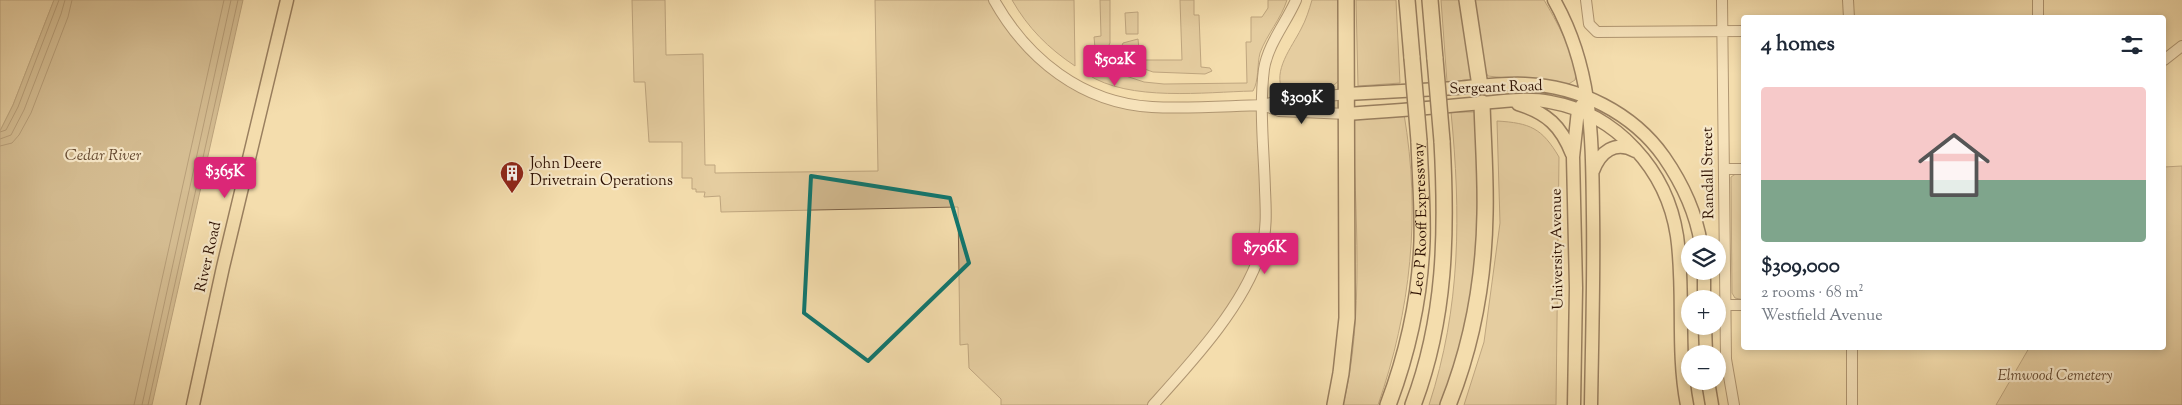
<!DOCTYPE html>
<html lang="en">
<head>
<meta charset="utf-8">
<style>
	body { margin:0; font-family:"Sorts Mill Goudy",serif; background:#f2f2f3; color:#1f2937; height:100vh; display:flex; flex-direction:column; font-size:19px; white-space:nowrap }
	* { box-sizing:border-box; margin:0 }
	p { font-size:16px; color:#747a83 }
	.icon { flex:none; width:28px; height:28px; fill:none; stroke:currentColor; stroke-width:2; stroke-linecap:round; stroke-linejoin:round }
	.map { position:relative; flex:1; overflow:hidden }
	.drawer { position:absolute; left:1741px; top:15px; width:425px; height:335px; display:flex; flex-direction:column; background:#fff; border-radius:5px; box-shadow:0 2px 8px #0003 }
	.drawer>* { flex:none }
	.fabs { position:absolute; left:1681px; top:235px; display:grid; gap:10px }
	.fabs a { display:grid; place-items:center; width:45px; height:45px; border-radius:50%; background:#fff; box-shadow:0 2px 8px #0003; font-size:25px }
	.price { position:absolute; translate:-50% -42px; padding:0 11px; border-radius:5px; background:#db2777; color:#fff; font-size:16px; line-height:32px; filter:drop-shadow(0 1px 2px #0008) }
	.price::after { content:''; position:absolute; left:50%; top:30px; width:15px; height:11px; margin-left:-8px; background:inherit; clip-path:polygon(0 0,100% 0,50% 100%) }
	.price.on { background:#222; color:#fff }
	ul { padding:0; list-style:none }
	li { display:grid; align-content:center; gap:10px; height:265px; padding:0 20px }
	li span { display:grid; place-items:center; height:155px; border-radius:5px; color:#555 }
	li>.icon { margin-inline-start:auto }
	span .icon { width:90px; height:90px; fill:#fffc; stroke-width:1 }
	li b { font-size:21px }
	h2 { display:flex; justify-content:space-between; align-items:center; height:60px; padding:0 20px; font-size:21px }
	.map>svg:first-child { display:block }
	.green { fill:#d2ba90; stroke:#7f6448 }
	.water { fill:#b09772; stroke:#7b6144 }
	.lines { fill:none; stroke-linecap:round; stroke-linejoin:round }
	.shore { stroke:#6e5339; stroke-width:1 }
	.minor-casing { stroke:#5e422b; stroke-width:12 }
	.major-casing { stroke:#2c0f00; stroke-width:15 }
	.highway-casing { stroke:#2c0f00; stroke-width:18 }
	.minor { stroke:#f8e9ca; stroke-width:10 }
	.major { stroke:#f4ddad; stroke-width:12 }
	.highway { stroke:#f4ddad; stroke-width:15 }
	.highway-bridge-casing { stroke:#2c0f00; stroke-width:18; stroke-linecap:butt }
	.highway-bridge { stroke:#f4ddad; stroke-width:15 }
	.marked { fill:none; stroke:#0f766e; stroke-width:4; stroke-linejoin:round }
	.labels { text-anchor:middle; dominant-baseline:central; stroke-width:4.5; stroke-linejoin:round; paint-order:stroke }
	.street-label { font-size:15px; fill:#2c0f00; stroke:#f8e9ca }
	.poi-label { font-size:15px; fill:#2c0f00; stroke:#f8e9ca; text-anchor:start }
	.park-label { font-size:15px; font-style:italic; fill:#664b32; stroke:#f8e9ca }
	.water-label { font-size:16px; font-style:italic; fill:#674c33; stroke:#f8e9ca }
</style>
</head>
<body>
<div class="map">
<svg width="2182" height="405" viewBox="0 0 2182 405">
	<rect width="100%" height="100%" fill="#f4ddad"/>
	<filter id="stains"><feTurbulence type="fractalNoise" baseFrequency=".004" numOctaves="4"/><feColorMatrix values="0 0 0 0 .2 0 0 0 0 .09 0 0 0 0 .02 0 0 0 .5 -.17"/></filter>
	<radialGradient id="worn" r=".72"><stop offset=".6" stop-color="#630" stop-opacity="0"/><stop offset="1" stop-color="#630" stop-opacity=".3"/></radialGradient>
	<path class="green" d="M0,0H54L13,105L0,131Z
		M632,0H665L666,55L703,54L705,165H715V173L878,171L875,0H994L999,10L1064,78L1130,104L1263,105L1266,227L1236,301L1153,405H1001V399L969,368L968,344L960,345L958,207L721,212L720,196L704,197L705,192H696V189H692V178H682V142H649L645,82H634Z
		M1012,0H1074L1075,66C1048,48 1028,28 1012,0Z
		M1100,0H1110V43L1107,49L1102,51L1095,48L1094,37L1101,36Z
		M1180,0H1194V15H1199L1201,67L1210,68L1212,71L1205,74L1153,72L1122,61L1120,50L1123,43L1138,39L1140,60H1182Z
		M1268,0H1287C1281,19 1267,34 1260,53C1257,64 1259,81 1253,91C1205,92 1129,102 1087,74L1090,68L1096,66L1144,82L1164,84L1247,83L1246,42H1251V17H1262L1268,8Z
		M1312,0H1339V80C1331,93 1297,93 1283,91C1272,71 1292,47 1301,29C1306,20 1309,10 1312,0Z
		M1356,0H1396L1400,83L1358,86Z
		M1441,0H1463L1472,81L1447,82Z
		M1471,0H1544C1553,15 1581,64 1575,80L1567,85L1488,76L1484,70Z
		M1138,12V34H1126L1125,13Z
		M1451,112H1478L1482,200L1472,305L1443,405H1429C1461,307 1461,214 1451,112Z
		M1404,114C1421,214 1411,310 1378,405H1343C1365,318 1355,210 1353,121L1354,118Z
		M1497,121C1530,123 1542,128 1559,157L1556,405H1464L1484,342L1500,223Z
		M2182,166V405H1996L2029,348H2164V167Z
		M1737,173H1744V300L1735,298L1732,293L1731,180V177Z"/>
	<path class="water" d="M54,0H243L152,405H0V131L13,105Z"/>
	<g class="lines">
		<path class="shore" d="M0,132L6,130L18,107L59,0
			M0,139L11,135L24,110L61,14L65,0
			M0,146L12,143L19,135L31,113L68,17L72,0
			M134,405L224,0
			M142,405L231,0
			M148,405L238,0"/>
		<g class="minor-casing">
			<path id="minor" d="M994,0C1027,59 1082,103 1152,107C1188,109 1226,106 1263,105L1278,101L1347,94
				M1586,0L1589,24L1597,32L1744,31
				M1722,0L1726,359L1734,405
				M1848,0L1849,18
				M2038,18V0
				M2164,60L2182,46
				M1263,105L1279,111L1347,114
				M1724,169H1744
				M1726,305H1744
				M1852,348V405
				M1153,405C1191,363 1245,305 1261,250C1267,231 1266,211 1265,190C1264,151 1259,108 1264,69C1268,44 1286,23 1296,0"/>
		</g>
		<g class="major-casing">
			<path id="major" d="M1554,0C1593,69 1592,138 1593,215C1594,278 1592,341 1591,405
				M1347,94C1384,92 1420,90 1457,88C1479,86 1502,83 1525,84C1579,86 1633,113 1664,157C1682,183 1696,213 1701,244
				M1518,104C1547,113 1561,126 1572,154
				M1347,114C1389,111 1430,108 1471,104C1497,102 1525,97 1550,102C1617,114 1667,170 1677,236C1685,292 1676,349 1687,405
				M1593,171C1600,152 1615,140 1635,151
				M1704,271V299
				M1705,326L1706,354
				M1708,381L1712,405
				M193,405L223,267L287,0
				M1574,405L1576,288L1573,157L1578,110L1582,105"/>
		</g>
		<g class="highway-casing">
			<g id="highway">
				<path d="M1407,0L1412,58"/>
				<path d="M1430,0L1435,59"/>
				<path d="M1467,0L1480,86"/>
				<path d="M1335,405L1341,373L1347,318L1346,0"/>
				<path id="s1" d="M1388,405C1408,352 1420,297 1422,241C1423,208 1420,174 1419,141"/>
				<path d="M1413,405C1446,318 1447,232 1442,141"/>
				<path d="M1448,405C1472,345 1484,279 1485,214C1486,177 1483,140 1482,103"/>
			</g>
		</g>
		<use href="#minor" class="minor"/>
		<use href="#major" class="major"/>
		<use href="#highway" class="highway"/>
		<g class="highway-bridge-casing">
			<path id="highway-bridge" d="M1412,58L1419,141
				M1435,59L1442,141"/>
		</g>
		<use href="#highway-bridge" class="highway-bridge"/>
	</g>
	<path d="M0 0H2182V405H0ZM811,176L950,198L969,263L868,361L804,313Z" fill="#f4ddad" fill-opacity=".55" fill-rule="evenodd"/>
	<path class="marked" d="M811,176L950,198L969,263L868,361L804,313Z"/>
	<defs>
		<g id="building-pin" transform="scale(1.25)"><path d="M0 17L-7.5 6A9.5 9.5 0 1 1 7.5 6Z" fill="#8f2418" stroke="#f8e9ca"/><path d="M-4-6H4V6H1V3H-1V6H-4ZM-2.5-4.3h1.7v1.8h-1.7ZM.8-4.3h1.7v1.8H.8ZM-2.5-1h1.7V.8h-1.7ZM.8-1h1.7V.8H.8Z" fill="#fff"/></g>
	</defs>
	<g fill-rule="evenodd">
		<use href="#building-pin" x="512" y="173"/>
	</g>
	<g class="labels">
		<g class="street-label">
			<text transform="translate(1496 88) rotate(-2)">Sergeant Road</text>
			<text transform="translate(1709 173) rotate(-91)">Randall Street</text>
			<text stroke="none"><textPath href="#s1" startOffset="190">Leo P Rooff Expressway</textPath></text>
			<text transform="translate(1558 249) rotate(-91)">University Avenue</text>
			<text transform="translate(209 257) rotate(-77)">River Road</text>
		</g>
		<g class="poi-label">
			<text x="530" y="164">John Deere<tspan x="530" dy="17">Drivetrain Operations</tspan></text>
		</g>
		<g class="park-label">
			<text x="2055" y="376">Elmwood Cemetery</text>
		</g>
		<g class="water-label">
			<text x="103" y="156">Cedar River</text>
		</g>
	</g>
	<rect width="100%" height="100%" filter="url(#stains)"/>
	<rect width="100%" height="100%" fill="url(#worn)"/>
</svg>
<div class="fabs">
<a><svg class="icon" aria-label="layers" viewBox="0 0 24 24"><path d="M12 4l9 5-9 5-9-5zM3 14l9 5 9-5"/></svg></a>
<a>+</a>
<a>−</a>
</div>
<b class="price" style="left:1115px;top:87px">$502K</b>
<b class="price on" style="left:1302px;top:125px">$309K</b>
<b class="price" style="left:225px;top:199px">$365K</b>
<b class="price" style="left:1265px;top:275px">$796K</b>
<section class="drawer">
<h2>4 homes<svg class="icon" aria-label="filters" viewBox="0 0 24 24"><path d="M4 7h16M4 17h16"/><circle cx="9" cy="7" r="2"/><circle cx="15" cy="17" r="2"/></svg></h2>
<ul>
<li><span style="background:linear-gradient(#f6c9c9 60%,#7fa58c 0)"><svg class="icon" aria-label="home" viewBox="0 0 24 24"><path d="M3 11l9-7 9 7M6 9v11h12V9"/></svg></span><div><b>$309,000</b><p>2 rooms · 68 m²</p><p>Westfield Avenue</p></div></li>
</ul>
</section>
</div>
</body>
</html>
